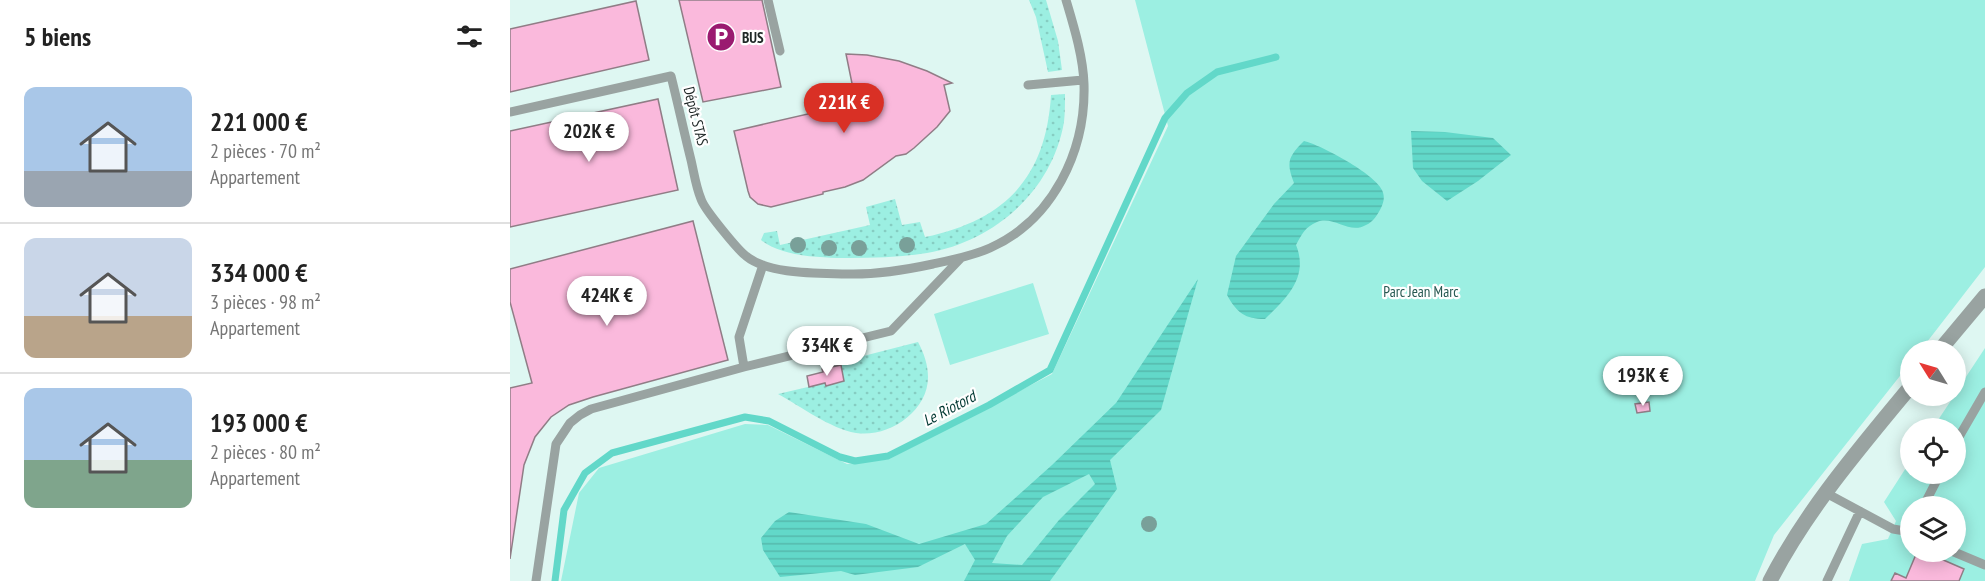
<!DOCTYPE html>
<html lang="fr">
<head>
<meta charset="utf-8">
<style>
	body { margin:0; font-family:"PT Sans Narrow",sans-serif; background:#f2f2f2; color:#222; height:100vh; display:flex; flex-direction:column; font-size:22px; white-space:nowrap }
	* { box-sizing:border-box; margin:0 }
	p { font-size:20px; color:#767676 }
	.icon { flex:none; width:33px; height:33px; fill:none; stroke:currentColor; stroke-width:2; stroke-linecap:round; stroke-linejoin:round }
	.map { position:relative; flex:1; overflow:hidden }
	.drawer { display:flex; flex-direction:column; background:#fff; width:510px }
	.drawer>* { flex:none }
	.needle { width:39px; rotate:307deg }
	.fabs { position:absolute; left:1390px; top:340px; display:grid; gap:12px }
	.fabs a { display:grid; place-items:center; width:66px; height:66px; border-radius:50%; background:#fff; box-shadow:0 3px 15px #0003; font-size:30px }
	.price { position:absolute; translate:-50% -51px; padding:0 14px; border-radius:21px; background:#fff; color:#222; font-size:20px; line-height:39px; filter:drop-shadow(0 2px 3px #0008) }
	.price::after { content:''; position:absolute; left:50%; top:36px; width:18px; height:14px; margin-left:-9px; background:inherit; clip-path:polygon(0 0,100% 0,50% 100%) }
	.price.selected { background:#d93025; color:#fff }
	ul { padding:0; list-style:none }
	li { display:flex; align-items:center; gap:18px; height:150px; padding:0 24px }
	li+li { border-top:2px solid #e0e0e0 }
	li span { display:grid; place-items:center; flex:none; width:168px; height:120px; border-radius:12px; color:#555 }
	li>.icon { margin-inline-start:auto }
	span .icon { width:72px; height:72px; fill:#fffc; stroke-width:1 }
	li b { font-size:26px }
	h2 { display:flex; justify-content:space-between; align-items:center; height:72px; padding:0 24px; font-size:26px }
	main { display:flex; flex:1; min-height:0 }
	.map>svg:first-child { display:block }
	.grass { fill:url(#grass-dots) }
	.park { fill:#9cefe2; fill-rule:evenodd }
	.water { fill:url(#water-rules); fill-rule:evenodd }
	.lines { fill:none; stroke-linecap:round; stroke-linejoin:round }
	.stream { stroke:#62d8c9; stroke-width:7 }
	.building { fill:#fab9dc; stroke:#907d86; stroke-width:1.5 }
	.service { stroke:#99a3a1; stroke-width:9 }
	.minor { stroke:#99a3a1; stroke-width:15 }
	.tree { fill:#79a099 }
	.labels { text-anchor:middle; dominant-baseline:central; stroke-width:4.5; stroke-linejoin:round; paint-order:stroke }
	.poi-label { font-size:15px; font-weight:bold; fill:#1e2726; stroke:#fff; text-anchor:start }
	.street-label { font-size:15px; fill:#1e2726; stroke:#fff }
	.park-label { font-size:15px; fill:#265851; stroke:#fff }
	.water-label { font-size:16px; font-style:italic; fill:#003832; stroke:#fff }
</style>
</head>
<body>
<main>
<section class="drawer">
<h2>5 biens<svg class="icon" aria-label="filters" viewBox="0 0 24 24"><path d="M4 7h16M4 17h16"/><circle cx="9" cy="7" r="2"/><circle cx="15" cy="17" r="2"/></svg></h2>
<ul>
<li><span style="background:linear-gradient(#a9c7e8 70%,#9aa5b1 0)"><svg class="icon" aria-label="home" viewBox="0 0 24 24"><path d="M3 11l9-7 9 7M6 9v11h12V9"/></svg></span><div><b>221 000 €</b><p>2 pièces · 70 m²</p><p>Appartement</p></div></li>
<li><span style="background:linear-gradient(#c9d6e8 65%,#b9a48a 0)"><svg class="icon" aria-label="home" viewBox="0 0 24 24"><path d="M3 11l9-7 9 7M6 9v11h12V9"/></svg></span><div><b>334 000 €</b><p>3 pièces · 98 m²</p><p>Appartement</p></div></li>
<li><span style="background:linear-gradient(#a9c7e8 60%,#7fa58c 0)"><svg class="icon" aria-label="home" viewBox="0 0 24 24"><path d="M3 11l9-7 9 7M6 9v11h12V9"/></svg></span><div><b>193 000 €</b><p>2 pièces · 80 m²</p><p>Appartement</p></div></li>
</ul>
</section>
<div class="map">
<svg width="1475" height="581" viewBox="0 0 1475 581">
	<defs>
		<pattern id="grass-dots" width="8" height="8" patternUnits="userSpaceOnUse" patternTransform="scale(1.5)"><rect width="8" height="8" fill="#9cefe2"/><path d="M2 2h.1M6 6h.1" fill="none" stroke="#86cdc2" stroke-width="1.8" stroke-linecap="round"/></pattern>
		<pattern id="water-rules" width="6" height="5" patternUnits="userSpaceOnUse" patternTransform="scale(1.5)"><rect width="6" height="5" fill="#62d8c9"/><path d="M0 2.5h6" fill="none" stroke="#55b9ac"/></pattern>
	</defs>
	<rect width="100%" height="100%" fill="#def7f2"/>
	<path class="grass" d="M519,0H536L548,41L552,70L538,72L526,17Z
		M555,94C555,103 555,113 554,122C542,191 485,241 417,253C392,257 365,258 339,258C314,258 271,257 251,240L254,233L267,231L270,245L360,225L356,207L385,199L392,225L410,222L415,237C495,220 536,178 541,95Z
		M408,342C414,353 418,365 418,377C418,412 378,438 346,433C319,428 292,407 268,394L315,383L316,386L334,381L330,362Z"/>
	<path class="park" d="M625,0H1475V267L1410,351H1401V362L1264,535L1245,581H51L69,493L89,468L235,424L258,425L337,464L379,459L542,374L658,126Z
		M523,283L539,334L440,365L424,314Z
		M1475,348V581H1339L1352,544L1378,539L1386,521L1374,502L1401,460V474H1446V429H1422L1444,396H1446V392ZM1401,507H1446V552H1401Z"/>
	<path class="water" d="M901,131L935,132L983,138L1001,155L968,181L937,201L912,181L903,168Z
		M794,141C811,145 865,174 872,190C875,197 874,201 871,208C868,214 863,222 856,225C839,235 824,215 807,222C795,227 792,234 786,245C799,277 777,298 755,319C735,319 727,313 717,295L726,256L764,204L784,183C776,162 778,157 794,141Z
		M688,279L651,410L600,460L607,489L540,581H454L465,560L455,544L408,567L345,575L331,571L270,577L253,550L251,538L265,521L279,512L356,524L409,544L476,524L542,465L606,403ZM579,474L585,484L549,520L512,565L482,563L497,536L533,497Z"/>
	<g class="lines">
		<path class="stream" d="M45,581L54,510L75,473L102,453L235,417L259,421L330,457L345,461L378,456L479,405L540,370L655,118L677,93L707,72L766,57"/>
	</g>
	<path class="building" d="M169,0H252L271,87L193,102Z
		M126,1L139,60L0,92V29Z
		M336,54L357,55L389,61L417,71L442,83L434,85L440,111L427,127L404,148L396,154L386,156L353,180L335,187L313,192V194L261,207L248,204L240,197L238,191L224,131L346,103Z
		M148,99L168,190L0,227V131Z
		M183,221L218,360L83,397L59,405L41,417L25,437L14,465L0,559V388L22,383L0,302V269Z
		M331,365L334,381L316,386L315,383L299,387L297,376L313,372L312,369Z
		M1139,402L1140,411L1127,413L1125,404Z
		M1407,552H1415L1454,569L1449,581H1381L1385,573L1396,578Z"/>
	<g class="lines">
		<path class="service" d="M258,0L270,51
			M518,85L573,80
			M0,112L161,76C168,104 174,132 181,160C184,173 186,187 191,199C194,209 228,250 236,256C259,275 309,273 337,274C366,275 395,270 423,264C442,260 462,256 480,248C543,220 576,151 574,84C573,56 564,27 556,0
			M234,367L381,331L451,258
			M1446,442L1475,392
			M1316,493L1383,529L1401,532
			M1413,507L1430,474
			M1444,552L1475,565
			M26,581L46,444L60,423L70,415L81,409L234,367L229,337L253,265
			M1317,581L1350,511"/>
		<path class="minor" d="M1429,351L1475,296
			M1260,581C1297,509 1350,448 1401,386"/>
	</g>
	<g class="tree">
		<circle cx="288" cy="245" r="8"/>
		<circle cx="397" cy="245" r="8"/>
		<circle cx="319" cy="248" r="8"/>
		<circle cx="349" cy="248" r="8"/>
		<circle cx="639" cy="524" r="8"/>
	</g>
	<defs>
		<g id="parking-disc" transform="scale(1.5)"><circle r="9.5" fill="#9a1a70" stroke="#fff"/><path d="M-3.5-5.5H1a3.5 3.5 0 0 1 0 7H-1V5.5H-3.5ZM-1-3.4V-.6H.8a1.4 1.4 0 0 0 0-2.8Z" fill="#fff"/></g>
	</defs>
	<g fill-rule="evenodd">
		<use href="#parking-disc" x="211" y="37"/>
	</g>
	<g class="labels">
		<g class="poi-label">
			<text x="232" y="37">BUS</text>
		</g>
		<g class="street-label">
			<text transform="translate(186 116) rotate(76)">Dépôt STAS</text>
		</g>
		<g class="park-label">
			<text x="911" y="291">Parc Jean Marc</text>
		</g>
		<g class="water-label">
			<text transform="translate(439 408) rotate(-28)">Le Riotord</text>
		</g>
	</g>
</svg>
<div class="fabs">
<a><svg class="needle" viewBox="-14 -14 28 28"><path d="M0-13l5 13h-10z" fill="#e53935"/><path d="M0 13l5-13h-10z" fill="#767676"/></svg></a>
<a><svg class="icon" aria-label="locate" viewBox="0 0 24 24"><circle cx="12" cy="12" r="6"/><path d="M12 2v4M12 18v4M2 12h4M18 12h4"/></svg></a>
<a><svg class="icon" aria-label="layers" viewBox="0 0 24 24"><path d="M12 4l9 5-9 5-9-5zM3 14l9 5 9-5"/></svg></a>
</div>
<b class="price selected" style="left:334px;top:134px">221K €</b>
<b class="price" style="left:79px;top:163px">202K €</b>
<b class="price" style="left:97px;top:327px">424K €</b>
<b class="price" style="left:317px;top:377px">334K €</b>
<b class="price" style="left:1133px;top:407px">193K €</b>
</div>
</main>
</body>
</html>
